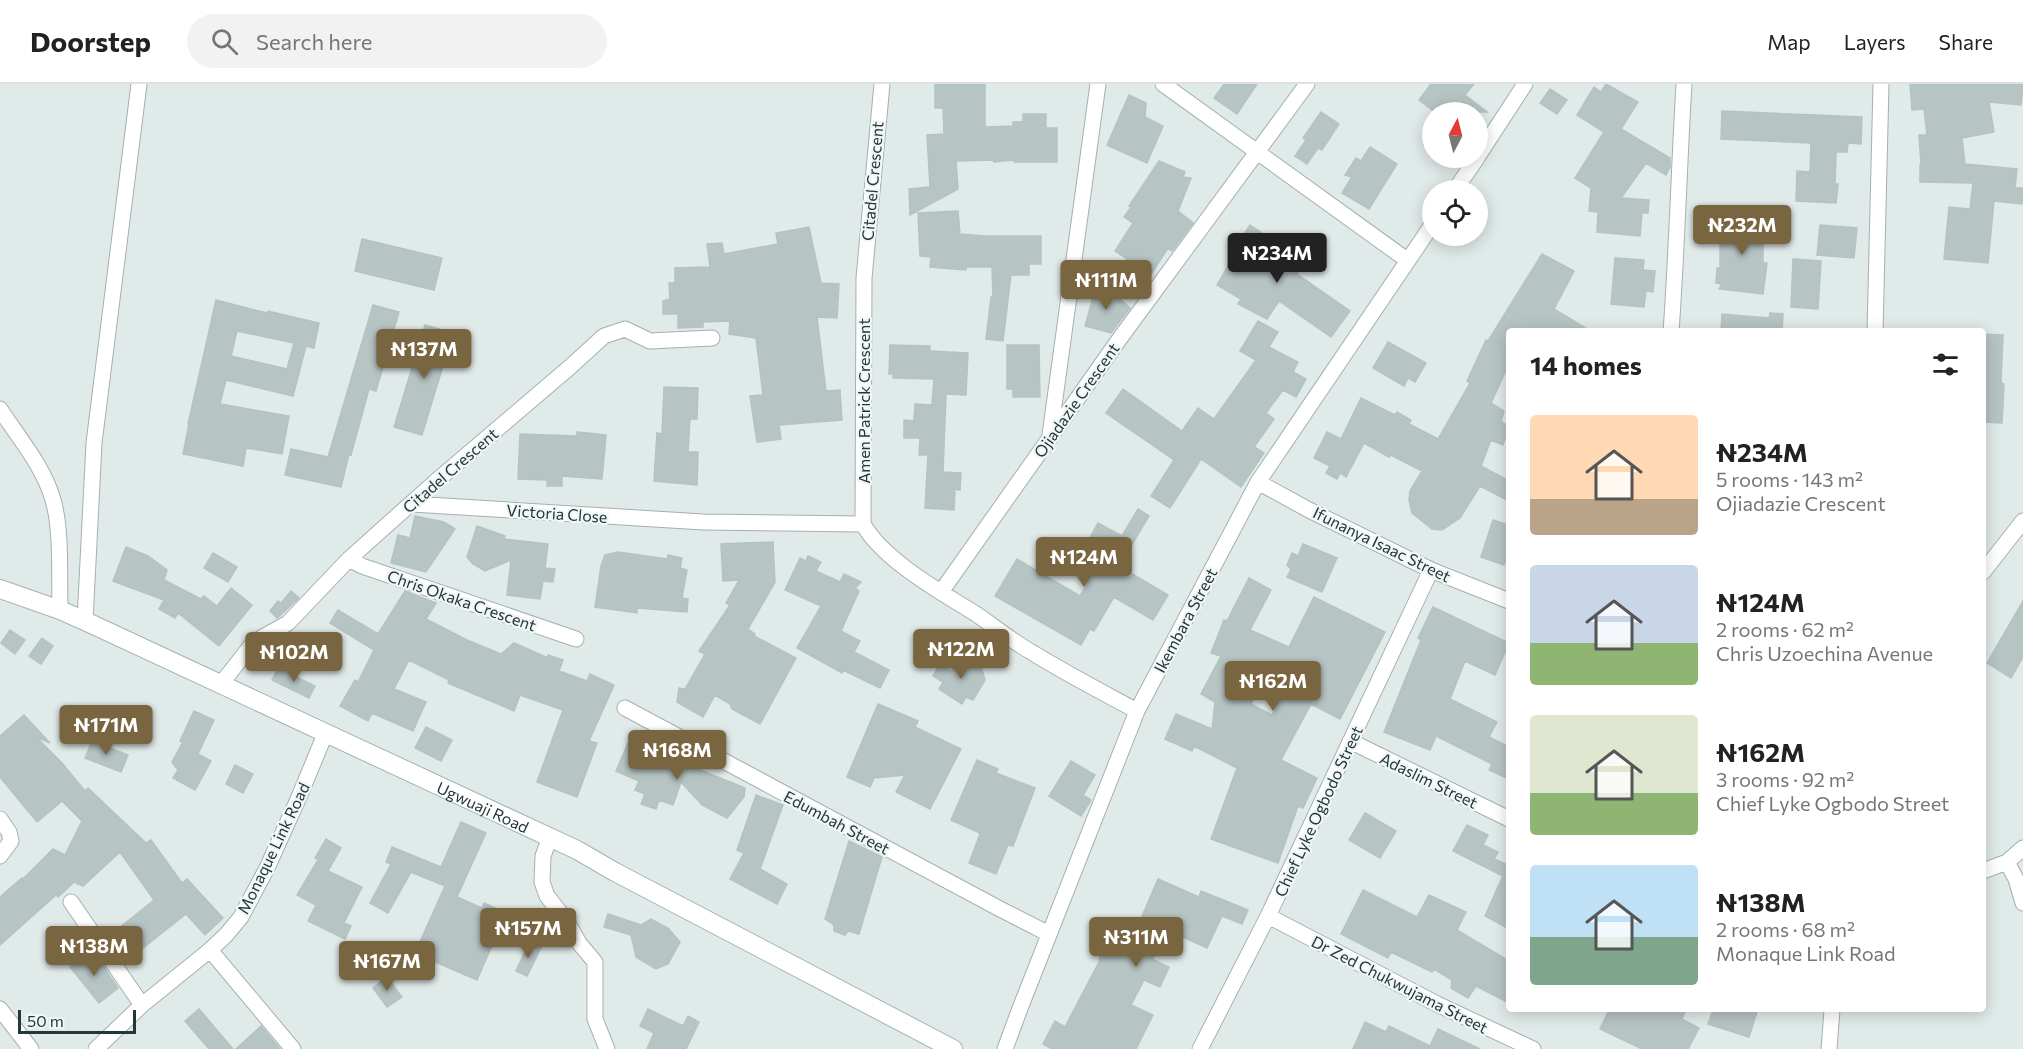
<!DOCTYPE html>
<html lang="en">
<head>
<meta charset="utf-8">
<style>
	body { margin:0; font-family:Commissioner,sans-serif; background:#f2f2f2; color:#222; height:100vh; display:flex; flex-direction:column; font-size:22px; white-space:nowrap }
	* { box-sizing:border-box; margin:0 }
	p { font-size:20px; color:#767676 }
	.icon { flex:none; width:33px; height:33px; fill:none; stroke:currentColor; stroke-width:2; stroke-linecap:round; stroke-linejoin:round }
	.map { position:relative; flex:1; overflow:hidden }
	.drawer { position:absolute; left:1506px; top:244px; width:480px; height:684px; display:flex; flex-direction:column; background:#fff; border-radius:6px; box-shadow:0 3px 15px #0003 }
	.drawer>* { flex:none }
	.needle { width:39px; rotate:7deg }
	.tools { position:absolute; left:1422px; top:18px; display:grid; gap:12px }
	.tools a { display:grid; place-items:center; width:66px; height:66px; border-radius:50%; background:#fff; box-shadow:0 3px 15px #0003; font-size:30px }
	.scale { position:absolute; left:18px; bottom:15px; width:118px; box-sizing:border-box; padding-left:6px; border:3px solid #233638; border-top:0; font-size:16px; line-height:21px; white-space:nowrap; color:#233638; -webkit-text-stroke:4px #f0f7f6; paint-order:stroke }
	.price { position:absolute; translate:-50% -51px; padding:0 14px; border-radius:6px; background:#796540; color:#fff; font-size:20px; line-height:39px; filter:drop-shadow(0 2px 3px #0008) }
	.price::after { content:''; position:absolute; left:50%; top:36px; width:18px; height:14px; margin-left:-9px; background:inherit; clip-path:polygon(0 0,100% 0,50% 100%) }
	.price.current { background:#222; color:#fff }
	ul { padding:0; list-style:none }
	li { display:flex; align-items:center; gap:18px; height:150px; padding:0 24px }
	li span { display:grid; place-items:center; flex:none; width:168px; height:120px; border-radius:6px; color:#555 }
	li>.icon { margin-inline-start:auto }
	span .icon { width:72px; height:72px; fill:#fffc; stroke-width:1 }
	li b { font-size:26px }
	h2 { display:flex; justify-content:space-between; align-items:center; height:72px; padding:0 24px; font-size:26px }
	header { display:flex; align-items:center; gap:36px; box-sizing:border-box; height:84px; padding:0 30px; background:#fff; border-bottom:2px solid #e0e0e0 }
	header strong { font-size:28px }
	nav { display:flex; gap:33px; margin-inline-start:auto; font-size:21px }
	.search { width:420px; height:54px; background:#f2f2f2; display:flex; align-items:center; gap:15px; box-sizing:border-box; padding:0 21px; border-radius:33px; color:#767676; font-size:22px }
	.map>svg:first-child { display:block }
	.building { fill:#b6c4c3; stroke:#b4c3c2; stroke-width:1.5; fill-rule:evenodd }
	.lines { fill:none; stroke-linecap:round; stroke-linejoin:round }
	.street-casing { stroke:#a4b0b0; stroke-width:17 }
	.secondary-casing { stroke:#a1b4b4; stroke-width:20 }
	.street { stroke:#fff; stroke-width:15 }
	.secondary { stroke:#fff; stroke-width:18 }
	.labels { text-anchor:middle; dominant-baseline:central; stroke-width:4.5; stroke-linejoin:round; paint-order:stroke }
	.street-label { font-size:16px; fill:#233638; stroke:#f0f7f6 }
</style>
</head>
<body>
<header>
<strong>Doorstep</strong>
<div class="search"><svg class="icon" aria-label="search" viewBox="0 0 24 24"><circle cx="10" cy="10" r="6"/><path d="M15 15l6 6"/></svg>Search here</div>
<nav><a>Map</a><a>Layers</a><a>Share</a></nav>
</header>
<div class="map">
<svg width="2023" height="965" viewBox="0 0 2023 965">
	<rect width="100%" height="100%" fill="#e0eae9"/>
	<path class="building" d="M935,0H985V43L1013,42V38H1023V30H1046V44H1057V78H1014V76L994,78L993,76L956,77L958,105L910,131L909,105L930,103L927,51L944,50L943,24H935Z
		M1224,0H1257L1237,30L1214,14Z
		M1431,0H1474L1465,11L1487,28H1435L1419,16Z
		M1606,0L1638,18L1621,45L1670,74V83L1666,91L1646,79L1621,114L1649,116L1648,129H1642L1640,152L1597,148L1598,128L1589,127L1591,104L1575,94L1604,48L1577,31L1594,3L1601,8Z
		M1910,0H2023L2021,21L1989,18L1994,48L1962,54L1965,80L2017,85L2015,104H2023L2022,120L1994,117L1988,179L1944,175L1949,123L1970,125L1973,99L1920,98V81H1921L1919,51H1927L1924,25L1912,26Z
		M1550,5L1567,16L1557,30L1540,19Z
		M1129,11L1146,19L1145,33L1163,42L1147,79L1107,61Z
		M1722,27L1862,33L1861,60L1848,59L1847,68H1836L1835,100H1838L1836,119L1796,117L1797,87L1810,88L1811,59L1721,55Z
		M1321,28L1339,40L1322,66L1318,64L1307,80L1295,72L1306,56L1303,54Z
		M1370,63L1397,80L1369,125L1342,109L1352,93L1345,91L1356,74L1361,77Z
		M1159,77L1185,88L1183,93L1191,94L1178,127L1193,139L1172,167L1168,164L1143,203L1119,187L1127,175L1115,167L1133,139L1124,133L1131,123L1129,122Z
		M958,127L960,150L985,152H1041V180H1029V191H1011L1003,257L986,255L991,213H993L992,183H966V186L930,183L931,173L920,172L918,129Z
		M1733,132H1761V135L1763,136V179H1767L1763,210L1719,205L1722,200L1716,199L1717,184H1720V139H1733Z
		M1250,141L1292,169L1285,180L1298,188L1297,190L1350,227L1331,253L1279,217L1267,235L1238,220L1241,215L1217,201L1232,175L1229,173Z
		M1820,141L1857,144L1854,174L1817,171Z
		M809,143L821,199L839,200L837,234L817,233L826,307L840,306L842,336L779,341L781,355L757,358L750,312L763,311L756,254L729,250L730,237L703,238V243L678,244V230H663V217L670,215L669,199H675V184L710,183L707,160L722,159L724,170L778,160L776,149Z
		M362,155L442,174L434,206L355,187Z
		M1542,170L1574,187L1554,225L1592,248H1509V280L1491,319L1504,327L1501,337L1509,343L1503,361L1491,356L1481,382L1509,397V417L1480,402L1460,434L1442,446L1432,445L1412,429L1409,416L1410,407L1422,387L1391,371L1389,373L1364,359L1346,393L1340,389L1337,395L1326,389L1330,382L1314,374L1327,348L1341,355L1361,314L1395,331L1397,328L1411,336L1409,340L1438,355L1470,299L1467,297L1486,256L1488,257Z
		M1615,174L1644,176L1643,186L1655,187L1653,208L1646,207L1644,223L1611,220Z
		M1793,175L1821,177L1818,225L1791,223Z
		M1096,203L1110,206L1130,224L1111,249L1085,242Z
		M216,216L267,229L268,227L319,239L314,264L306,262L293,312L226,296L220,320L289,332L282,370L246,364L243,382L183,370L189,340H188ZM237,247L294,259L287,285L231,272Z
		M373,221L399,228L376,307L369,305L351,371L349,370L341,403L285,391L291,365L328,373Z
		M1770,229L1783,230L1782,248H1721L1722,230L1769,234Z
		M1258,237L1278,248L1269,263L1298,278L1293,288L1306,295L1296,313L1283,306L1266,329L1274,335L1254,363L1264,369L1241,403L1201,375L1170,424L1151,412L1174,376L1106,329L1123,305L1182,347L1198,324L1214,335L1256,276L1240,267Z
		M425,241L453,249L422,351L394,343Z
		M1983,250L2003,251L2001,299L2004,300L2002,339L1983,338Z
		M1388,258L1426,279L1415,298L1408,294L1404,302L1373,284Z
		M890,261L930,262V267L968,269L966,311L946,310L943,388L961,389L960,406L955,405L954,426L925,424L928,371H919L920,354H904V336L914,337L915,320L932,321L934,295L893,294V290H889Z
		M1007,261H1039L1040,313H1013V305H1007Z
		M664,303L698,304L697,335H690L688,368H698L697,401L654,397L657,349L662,350Z
		M577,348L606,351L602,395L562,392V402H547V396L518,395L520,350L577,352Z
		M1138,425L1149,432L1119,482L1168,511L1153,536L1114,513L1094,547L1090,545L1081,561L995,512L1017,475L1080,512L1105,469L1087,459L1098,439L1122,452Z
		M415,432L444,438L455,445L426,488L391,479L398,451L410,454Z
		M1493,436L1509,441V466L1504,481L1481,473Z
		M477,442L505,452L504,455L548,460L545,484L555,485L553,498L543,497L540,515L507,511L511,476L485,487L473,480L467,473Z
		M773,458L775,498L748,545L755,550L754,552L796,574L760,640L732,625L730,620L715,611L703,633L677,618L679,604L685,605L705,570L699,567L730,521L726,519L739,496L723,497L721,460Z
		M1303,460L1337,474L1322,508L1287,493L1291,485L1287,481L1292,469L1298,472Z
		M126,463L148,472L167,486L164,496L201,515L204,512L217,522L231,504L252,521L219,562L178,529L175,534L159,525L164,516L113,497Z
		M618,468L667,475L668,471L682,474L680,484L687,486L682,514L688,515L687,528L637,524V529L595,523L601,482L605,471Z
		M213,469L237,483L228,498L204,484Z
		M808,472L821,478L816,487L840,498L844,490L861,498L855,504L859,507L841,547L860,557L854,568L889,586L880,604L843,586L842,589L797,564L821,522L785,506L800,474L806,477Z
		M1249,494L1271,506L1250,546L1289,563L1314,513L1385,548L1340,635L1311,620L1281,676L1317,694L1303,724L1298,722L1278,779L1211,755L1237,684L1194,662L1192,667L1165,655L1176,630L1212,645L1215,618L1201,610L1221,572L1211,569L1224,536L1227,537ZM1264,595L1285,606L1272,631L1251,620Z
		M291,507L299,514L277,534L270,527L278,517L281,519Z
		M405,507L436,519L426,535L467,556L501,570L514,559L548,574V571L563,576L559,587L587,597L590,590L614,601L589,657L597,659L577,713L537,698L563,626L520,611L514,627L448,599L449,596L409,576L394,605L426,618L413,647L372,629L368,637L340,622L355,596L358,598L374,566L330,539L338,526L378,550Z
		M2023,517V573L2011,594L1987,579Z
		M1433,523L1509,559L1495,591L1465,577L1450,615L1497,638L1489,653L1509,663V695L1489,686L1492,680L1436,652L1430,666L1384,648L1421,556L1418,554Z
		M10,546L25,556L15,570L1,559Z
		M42,554L53,562L41,580L29,572Z
		M961,571L981,583L985,596L973,616L966,613L962,620L939,605L943,598L933,592L940,580L951,587Z
		M278,584L315,602L309,614L272,596Z
		M878,620L918,637L915,643L961,665L930,725L896,708L905,691L874,694L870,703L847,693Z
		M194,627L214,636L198,670L211,677L195,706L173,694L178,686L172,678L183,658L180,657Z
		M24,631L50,659L36,653L62,679L85,707L88,704L146,759L151,756L182,799L187,795L223,834L205,851L186,830L133,872L114,848L154,816L120,768L83,802L74,798L58,813L56,811L0,861V813L22,794L23,795L53,765L65,771L82,737L62,717L37,738L0,693V652Z
		M426,643L452,656L441,677L415,664Z
		M92,657L128,671L121,688L85,674Z
		M628,659L655,670L656,667L688,679V681L745,704L744,713L727,734L702,721L681,698L673,721L659,716L656,725L641,720L645,710L635,706L639,697L616,687Z
		M977,676L998,685L996,689L1035,704L1013,762L1008,761L996,790L969,779L980,750L978,748L951,736Z
		M1071,677L1095,691L1083,711L1091,716L1081,732L1049,712Z
		M235,681L253,690L243,709L226,700Z
		M756,711L783,721L760,785L787,800L777,820L730,795L744,769L737,766Z
		M1365,729L1396,747L1380,774L1349,756Z
		M461,738L486,749L457,813L482,824L484,819L506,829L477,896L415,869L445,802L411,788L388,829L370,819L391,780L386,778L392,763L441,783Z
		M1467,741L1488,751L1483,761L1498,768L1494,775L1508,781L1509,779V845L1485,832L1503,792L1453,767Z
		M326,755L341,764L328,787L362,803L344,839L351,842L345,855L308,837L316,821L297,811L318,776L315,774Z
		M849,757L882,773L859,850L848,847L845,851L834,847V841L825,835Z
		M1158,795L1199,813L1201,807L1248,826L1242,840L1222,832L1207,864L1170,847L1152,875L1169,883L1160,903L1144,896L1131,921L1153,931L1136,965H1052L1043,960L1055,937L1065,943L1099,878L1101,867L1098,861L1101,853L1099,844L1100,839L1109,836H1121L1137,844Z
		M1363,806L1417,833L1429,811L1466,828L1457,846L1509,877V919L1476,902L1468,914L1451,904L1452,896L1434,885L1432,888L1391,868L1388,874L1341,850Z
		M608,830L641,841L651,835L668,844L680,858L668,880L656,885L636,873L631,851L604,843Z
		M529,859L541,864L527,892L516,887Z
		M92,866L118,904L99,919L70,883Z
		M387,893L402,913L387,923L373,904Z
		M199,925L233,965H209L185,937Z
		M648,925L683,942L688,932L699,938L686,965H647L654,949L640,942Z
		M1609,926H1686L1682,935L1699,944L1688,965H1642L1600,945Z
		M1713,926H1750L1757,928L1749,953L1708,940Z
		M1365,938L1386,948L1389,942L1430,962L1438,945L1480,965H1353Z
		M261,942L280,965H236Z"/>
	<g class="lines">
		<g class="street-casing">
			<path id="street" d="M882,0L864,194L863,440C883,476 941,508 976,530C995,543 1013,558 1033,569C1067,590 1102,608 1137,627
				M1163,0L1407,176
				M1478,72L1525,0
				M1455,106L1477,74
				M1671,248C1677,165 1679,83 1684,0
				M1875,248L1881,0
				M0,325C18,353 44,383 53,416C62,446 59,494 60,526
				M1050,351L1098,0
				M1258,398L1309,426L1431,486L1509,517
				M412,420L703,438L863,440
				M349,475L362,482L576,555
				M1983,488L2023,437
				M941,508L1118,257L1307,0
				M85,537L94,359L139,0
				M221,600L254,558L288,539L349,475L434,399L570,283L604,252L625,245L650,257L712,254
				M625,624L1000,825L1049,850
				M1350,657L1509,735
				M0,735L9,748L11,757L0,772
				M550,753L543,772L542,798L547,812L566,836L579,859L595,878V935L607,965
				M2007,778L2023,764
				M1983,787L2007,778L2016,795L2023,819
				M71,818L142,921
				M1268,832L1437,920L1533,965
				M210,866L293,965
				M0,925L31,965
				M96,965L142,921L210,866L226,851L241,833L267,784L299,713L326,648
				M1005,965L1019,927L1137,627L1258,398L1432,141
				M1200,965L1268,832L1431,486
				M1829,965L1832,926"/>
		</g>
		<g class="secondary-casing">
			<g id="secondary">
				<path id="s1" d="M0,505L60,526L85,537L577,766L615,788L953,965"/>
			</g>
		</g>
		<use href="#street" class="street"/>
		<use href="#secondary" class="secondary"/>
	</g>
	<g class="labels">
		<g class="street-label">
			<text transform="translate(872 97) rotate(-85)">Citadel Crescent</text>
			<text transform="translate(1076 316) rotate(-55)">Ojiadazie Crescent</text>
			<text transform="translate(863 317) rotate(-90)">Amen Patrick Crescent</text>
			<text transform="translate(450 386) rotate(-41)">Citadel Crescent</text>
			<text transform="translate(557 429) rotate(4)">Victoria Close</text>
			<text transform="translate(1382 460) rotate(26)">Ifunanya Isaac Street</text>
			<text transform="translate(462 516) rotate(19)">Chris Okaka Crescent</text>
			<text transform="translate(1185 536) rotate(-62)">Ikembara Street</text>
			<text transform="translate(1429 696) rotate(26)">Adaslim Street</text>
			<text stroke="none"><textPath href="#s1" startOffset="530">Ugwuaji Road</textPath></text>
			<text transform="translate(1318 727) rotate(-65)">Chief Lyke Ogbodo Street</text>
			<text transform="translate(837 738) rotate(28)">Edumbah Street</text>
			<text transform="translate(273 764) rotate(-64)">Monaque Link Road</text>
			<text transform="translate(1400 900) rotate(27)">Dr Zed Chukwujama Street</text>
		</g>
	</g>
</svg>
<div class="tools">
<a><svg class="needle" viewBox="-14 -14 28 28"><path d="M0-13l5 13h-10z" fill="#e53935"/><path d="M0 13l5-13h-10z" fill="#767676"/></svg></a>
<a><svg class="icon" aria-label="locate" viewBox="0 0 24 24"><circle cx="12" cy="12" r="6"/><path d="M12 2v4M12 18v4M2 12h4M18 12h4"/></svg></a>
</div>
<div class="scale">50 m</div>
<b class="price" style="left:1742px;top:172px">₦232M</b>
<b class="price current" style="left:1277px;top:200px">₦234M</b>
<b class="price" style="left:1106px;top:227px">₦111M</b>
<b class="price" style="left:424px;top:296px">₦137M</b>
<b class="price" style="left:1084px;top:504px">₦124M</b>
<b class="price" style="left:961px;top:596px">₦122M</b>
<b class="price" style="left:294px;top:599px">₦102M</b>
<b class="price" style="left:1273px;top:628px">₦162M</b>
<b class="price" style="left:106px;top:672px">₦171M</b>
<b class="price" style="left:677px;top:697px">₦168M</b>
<b class="price" style="left:528px;top:875px">₦157M</b>
<b class="price" style="left:1136px;top:884px">₦311M</b>
<b class="price" style="left:94px;top:893px">₦138M</b>
<b class="price" style="left:387px;top:908px">₦167M</b>
<section class="drawer">
<h2>14 homes<svg class="icon" aria-label="filters" viewBox="0 0 24 24"><path d="M4 7h16M4 17h16"/><circle cx="9" cy="7" r="2"/><circle cx="15" cy="17" r="2"/></svg></h2>
<ul>
<li><span style="background:linear-gradient(#ffd9b3 70%,#b9a48a 0)"><svg class="icon" aria-label="home" viewBox="0 0 24 24"><path d="M3 11l9-7 9 7M6 9v11h12V9"/></svg></span><div><b>₦234M</b><p>5 rooms · 143 m²</p><p>Ojiadazie Crescent</p></div></li>
<li><span style="background:linear-gradient(#c9d6e8 65%,#8fb573 0)"><svg class="icon" aria-label="home" viewBox="0 0 24 24"><path d="M3 11l9-7 9 7M6 9v11h12V9"/></svg></span><div><b>₦124M</b><p>2 rooms · 62 m²</p><p>Chris Uzoechina Avenue</p></div></li>
<li><span style="background:linear-gradient(#dfe7d0 65%,#8fb573 0)"><svg class="icon" aria-label="home" viewBox="0 0 24 24"><path d="M3 11l9-7 9 7M6 9v11h12V9"/></svg></span><div><b>₦162M</b><p>3 rooms · 92 m²</p><p>Chief Lyke Ogbodo Street</p></div></li>
<li><span style="background:linear-gradient(#bfe0f5 60%,#7fa58c 0)"><svg class="icon" aria-label="home" viewBox="0 0 24 24"><path d="M3 11l9-7 9 7M6 9v11h12V9"/></svg></span><div><b>₦138M</b><p>2 rooms · 68 m²</p><p>Monaque Link Road</p></div></li>
</ul>
</section>
</div>
</body>
</html>
